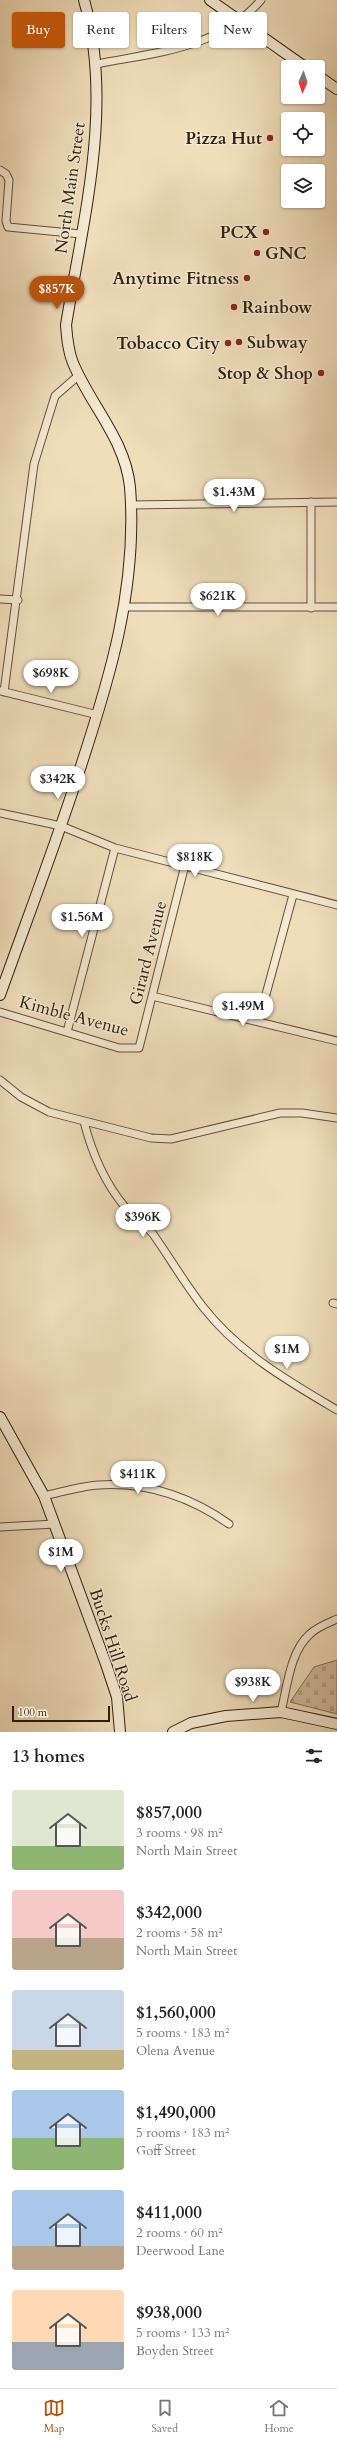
<!DOCTYPE html>
<html lang="en">
<head>
<meta charset="utf-8">
<style>
	body { margin:0; font-family:Cardo,serif; background:#f6f6f6; color:#202124; height:100vh; display:flex; flex-direction:column; font-size:15px; white-space:nowrap }
	* { box-sizing:border-box; margin:0 }
	p { font-size:13px; color:#757577 }
	.icon { flex:none; width:22px; height:22px; fill:none; stroke:currentColor; stroke-width:2; stroke-linecap:round; stroke-linejoin:round }
	.map { position:relative; height:1732px; overflow:hidden }
	.details { display:flex; flex-direction:column; background:#fff; flex:1 }
	.details>* { flex:none }
	.guide { position:absolute; left:12px; top:12px; width:313px; height:36px; display:flex; gap:8px }
	.needle { width:26px; rotate:183deg }
	.tools { position:absolute; left:281px; top:60px; display:grid; gap:8px }
	.tools a { display:grid; place-items:center; width:44px; height:44px; border-radius:4px; background:#fff; box-shadow:0 1px 3px #0004; font-size:20px }
	.scale { position:absolute; left:12px; bottom:10px; width:98px; box-sizing:border-box; padding-left:4px; border:2px solid #30210d; border-top:0; font-size:11px; line-height:14px; white-space:nowrap; color:#30210d; -webkit-text-stroke:3px #f5ead3; paint-order:stroke }
	.price { position:absolute; translate:-50% -34px; padding:0 9px; border-radius:14px; background:#fff; color:#222; font-size:13px; line-height:26px; filter:drop-shadow(0 1px 2px #0008) }
	.price::after { content:''; position:absolute; left:50%; top:24px; width:12px; height:9px; margin-left:-6px; background:inherit; clip-path:polygon(0 0,100% 0,50% 100%) }
	.price.on { background:#b45309; color:#fff }
	ul { padding:0; list-style:none }
	li { display:flex; align-items:center; gap:12px; height:100px; padding:0 12px }
	li span { display:grid; place-items:center; flex:none; width:112px; height:80px; border-radius:4px; color:#555 }
	li>.icon { margin-inline-start:auto }
	span .icon { width:48px; height:48px; fill:#fffc; stroke-width:1 }
	li b { font-size:17px }
	h2 { display:flex; justify-content:space-between; align-items:center; height:48px; padding:0 12px; font-size:17px }
	.chip { padding:0 14px; border-radius:4px; background:#fff; box-shadow:0 1px 3px #0004; font-size:14px; line-height:36px }
	.chip.on { background:#b45309; color:#fff }
	.menu { display:flex; justify-content:space-around; align-items:center; height:56px; border-top:1px solid #e0e0e0; background:#fff; font-size:11px; color:#757577 }
	.menu a { display:grid; justify-items:center; gap:2px }
	.menu .on { color:#b45309 }
	.map>svg:first-child { display:block }
	.cemetery { fill:url(#cemetery-stones); stroke:#807055 }
	.lines { fill:none; stroke-linecap:round; stroke-linejoin:round }
	.street-casing { stroke:#605038; stroke-width:9 }
	.secondary-casing { stroke:#30210d; stroke-width:12 }
	.street { stroke:#f5ead3; stroke-width:7 }
	.secondary { stroke:#f5ead3; stroke-width:10 }
	.poi-dot { fill:#8f2418; stroke:#f5ead3; stroke-width:1.5 }
	.labels { text-anchor:middle; dominant-baseline:central; stroke-width:3; stroke-linejoin:round; paint-order:stroke }
	.poi-label { font-size:17px; font-weight:bold; fill:#30210d; stroke:#f5ead3; text-anchor:end }
	.street-label { font-size:17px; fill:#30210d; stroke:#f5ead3 }
</style>
</head>
<body>
<div class="map">
<svg width="337" height="1732" viewBox="0 0 337 1732">
	<defs>
		<pattern id="cemetery-stones" width="16" height="16" patternUnits="userSpaceOnUse"><rect width="16" height="16" fill="#cfbe9d"/><path d="M2 7V4a2 2 0 0 1 4 0v3zM10 15v-3a2 2 0 0 1 4 0v3z" fill="#b2a386"/></pattern>
	</defs>
	<rect width="100%" height="100%" fill="#f0debb"/>
	<filter id="stains"><feTurbulence type="fractalNoise" baseFrequency=".005" numOctaves="4"/><feColorMatrix values="0 0 0 0 .2 0 0 0 0 .09 0 0 0 0 .02 0 0 0 .5 -.17"/></filter>
	<radialGradient id="worn" r=".72"><stop offset=".6" stop-color="#630" stop-opacity="0"/><stop offset="1" stop-color="#630" stop-opacity=".3"/></radialGradient>
	<path class="cemetery" d="M337,1660V1714L290,1702L314,1667Z"/>
	<g class="lines">
		<g class="street-casing">
			<path id="street" d="M97,64C156,52 219,49 261,0
				M0,170L6,174L9,180L6,221L8,227L81,234
				M130,505L337,502
				M0,599L18,600
				M125,607H337
				M311,608V502
				M1,691L98,715
				M4,692L34,464L55,396L79,375
				M0,813L61,826L115,848L337,905
				M152,996L337,1041
				M0,1012L119,1048H139L185,865
				M259,1020L293,895
				M67,1032L115,848
				M0,1080L21,1097L49,1112L151,1138L171,1139L280,1113H302L337,1118
				M84,1122C92,1153 104,1182 125,1207C133,1217 145,1224 153,1234C170,1258 185,1284 203,1307C239,1353 288,1381 337,1410
				M333,1303L337,1304
				M44,1496C62,1492 81,1486 99,1485C147,1482 189,1496 229,1524
				M0,1527L55,1524
				M281,1712C287,1688 290,1651 310,1634C317,1627 328,1623 337,1619"/>
		</g>
		<g class="secondary-casing">
			<path id="secondary" d="M210,0L305,67
				M318,76L337,89
				M0,995C26,922 54,849 78,775C109,681 138,588 130,487C125,439 91,406 73,363C68,351 67,338 66,325C83,219 114,106 84,0
				M0,1417L44,1496L106,1664L117,1697L120,1732
				M173,1732L191,1723L226,1716L281,1712L337,1724"/>
		</g>
		<use href="#street" class="street"/>
		<use href="#secondary" class="secondary"/>
	</g>
	<g class="poi-dot">
		<circle cx="270" cy="138" r="4"/>
		<circle cx="266" cy="232" r="4"/>
		<circle cx="257" cy="253" r="4"/>
		<circle cx="247" cy="278" r="4"/>
		<circle cx="234" cy="307" r="4"/>
		<circle cx="239" cy="342" r="4"/>
		<circle cx="228" cy="343" r="4"/>
		<circle cx="321" cy="373" r="4"/>
	</g>
	<g class="labels">
		<g class="poi-label">
			<text x="262" y="138">Pizza Hut</text>
			<text x="258" y="232">PCX</text>
			<text x="265" y="253" text-anchor="start">GNC</text>
			<text x="239" y="278">Anytime Fitness</text>
			<text x="242" y="307" text-anchor="start">Rainbow</text>
			<text x="247" y="342" text-anchor="start">Subway</text>
			<text x="220" y="343">Tobacco City</text>
			<text x="313" y="373">Stop &amp; Shop</text>
		</g>
		<g class="street-label">
			<text transform="translate(70 188) rotate(-82)">North Main Street</text>
			<text transform="translate(148 953) rotate(-76)">Girard Avenue</text>
			<text transform="translate(74 1016) rotate(15)">Kimble Avenue</text>
			<text transform="translate(113 1645) rotate(72)">Bucks Hill Road</text>
		</g>
	</g>
	<rect width="100%" height="100%" filter="url(#stains)"/>
	<rect width="100%" height="100%" fill="url(#worn)"/>
</svg>
<div class="tools">
<a><svg class="needle" viewBox="-14 -14 28 28"><path d="M0-13l5 13h-10z" fill="#e53935"/><path d="M0 13l5-13h-10z" fill="#757577"/></svg></a>
<a><svg class="icon" aria-label="locate" viewBox="0 0 24 24"><circle cx="12" cy="12" r="6"/><path d="M12 2v4M12 18v4M2 12h4M18 12h4"/></svg></a>
<a><svg class="icon" aria-label="layers" viewBox="0 0 24 24"><path d="M12 4l9 5-9 5-9-5zM3 14l9 5 9-5"/></svg></a>
</div>
<div class="scale">100 m</div>
<b class="price on" style="left:57px;top:310px">$857K</b>
<b class="price" style="left:234px;top:513px">$1.43M</b>
<b class="price" style="left:218px;top:617px">$621K</b>
<b class="price" style="left:51px;top:694px">$698K</b>
<b class="price" style="left:58px;top:800px">$342K</b>
<b class="price" style="left:195px;top:878px">$818K</b>
<b class="price" style="left:82px;top:938px">$1.56M</b>
<b class="price" style="left:243px;top:1027px">$1.49M</b>
<b class="price" style="left:143px;top:1238px">$396K</b>
<b class="price" style="left:287px;top:1370px">$1M</b>
<b class="price" style="left:138px;top:1495px">$411K</b>
<b class="price" style="left:61px;top:1573px">$1M</b>
<b class="price" style="left:253px;top:1703px">$938K</b>
<div class="guide">
<a class="chip on">Buy</a>
<a class="chip">Rent</a>
<a class="chip">Filters</a>
<a class="chip">New</a>
</div>
</div>
<section class="details">
<h2>13 homes<svg class="icon" aria-label="filters" viewBox="0 0 24 24"><path d="M4 7h16M4 17h16"/><circle cx="9" cy="7" r="2"/><circle cx="15" cy="17" r="2"/></svg></h2>
<ul>
<li><span style="background:linear-gradient(#dfe7d0 70%,#8fb573 0)"><svg class="icon" aria-label="home" viewBox="0 0 24 24"><path d="M3 11l9-7 9 7M6 9v11h12V9"/></svg></span><div><b>$857,000</b><p>3 rooms · 98 m²</p><p>North Main Street</p></div></li>
<li><span style="background:linear-gradient(#f6c9c9 60%,#b9a48a 0)"><svg class="icon" aria-label="home" viewBox="0 0 24 24"><path d="M3 11l9-7 9 7M6 9v11h12V9"/></svg></span><div><b>$342,000</b><p>2 rooms · 58 m²</p><p>North Main Street</p></div></li>
<li><span style="background:linear-gradient(#c9d6e8 75%,#c2b280 0)"><svg class="icon" aria-label="home" viewBox="0 0 24 24"><path d="M3 11l9-7 9 7M6 9v11h12V9"/></svg></span><div><b>$1,560,000</b><p>5 rooms · 183 m²</p><p>Olena Avenue</p></div></li>
<li><span style="background:linear-gradient(#a9c7e8 60%,#8fb573 0)"><svg class="icon" aria-label="home" viewBox="0 0 24 24"><path d="M3 11l9-7 9 7M6 9v11h12V9"/></svg></span><div><b>$1,490,000</b><p>5 rooms · 183 m²</p><p>Goff Street</p></div></li>
<li><span style="background:linear-gradient(#a9c7e8 70%,#b9a48a 0)"><svg class="icon" aria-label="home" viewBox="0 0 24 24"><path d="M3 11l9-7 9 7M6 9v11h12V9"/></svg></span><div><b>$411,000</b><p>2 rooms · 60 m²</p><p>Deerwood Lane</p></div></li>
<li><span style="background:linear-gradient(#ffd9b3 65%,#9aa5b1 0)"><svg class="icon" aria-label="home" viewBox="0 0 24 24"><path d="M3 11l9-7 9 7M6 9v11h12V9"/></svg></span><div><b>$938,000</b><p>5 rooms · 133 m²</p><p>Boyden Street</p></div></li>
</ul>
</section>
<nav class="menu">
<a class="on"><svg class="icon" aria-label="map" viewBox="0 0 24 24"><path d="M3 6l6-2 6 2 6-2v14l-6 2-6-2-6 2zM9 4v14M15 6v14"/></svg>Map</a>
<a><svg class="icon" aria-label="saved" viewBox="0 0 24 24"><path d="M7 4h10v16l-5-4-5 4z"/></svg>Saved</a>
<a><svg class="icon" aria-label="home" viewBox="0 0 24 24"><path d="M3 11l9-7 9 7M6 9v11h12V9"/></svg>Home</a>
</nav>
</body>
</html>
